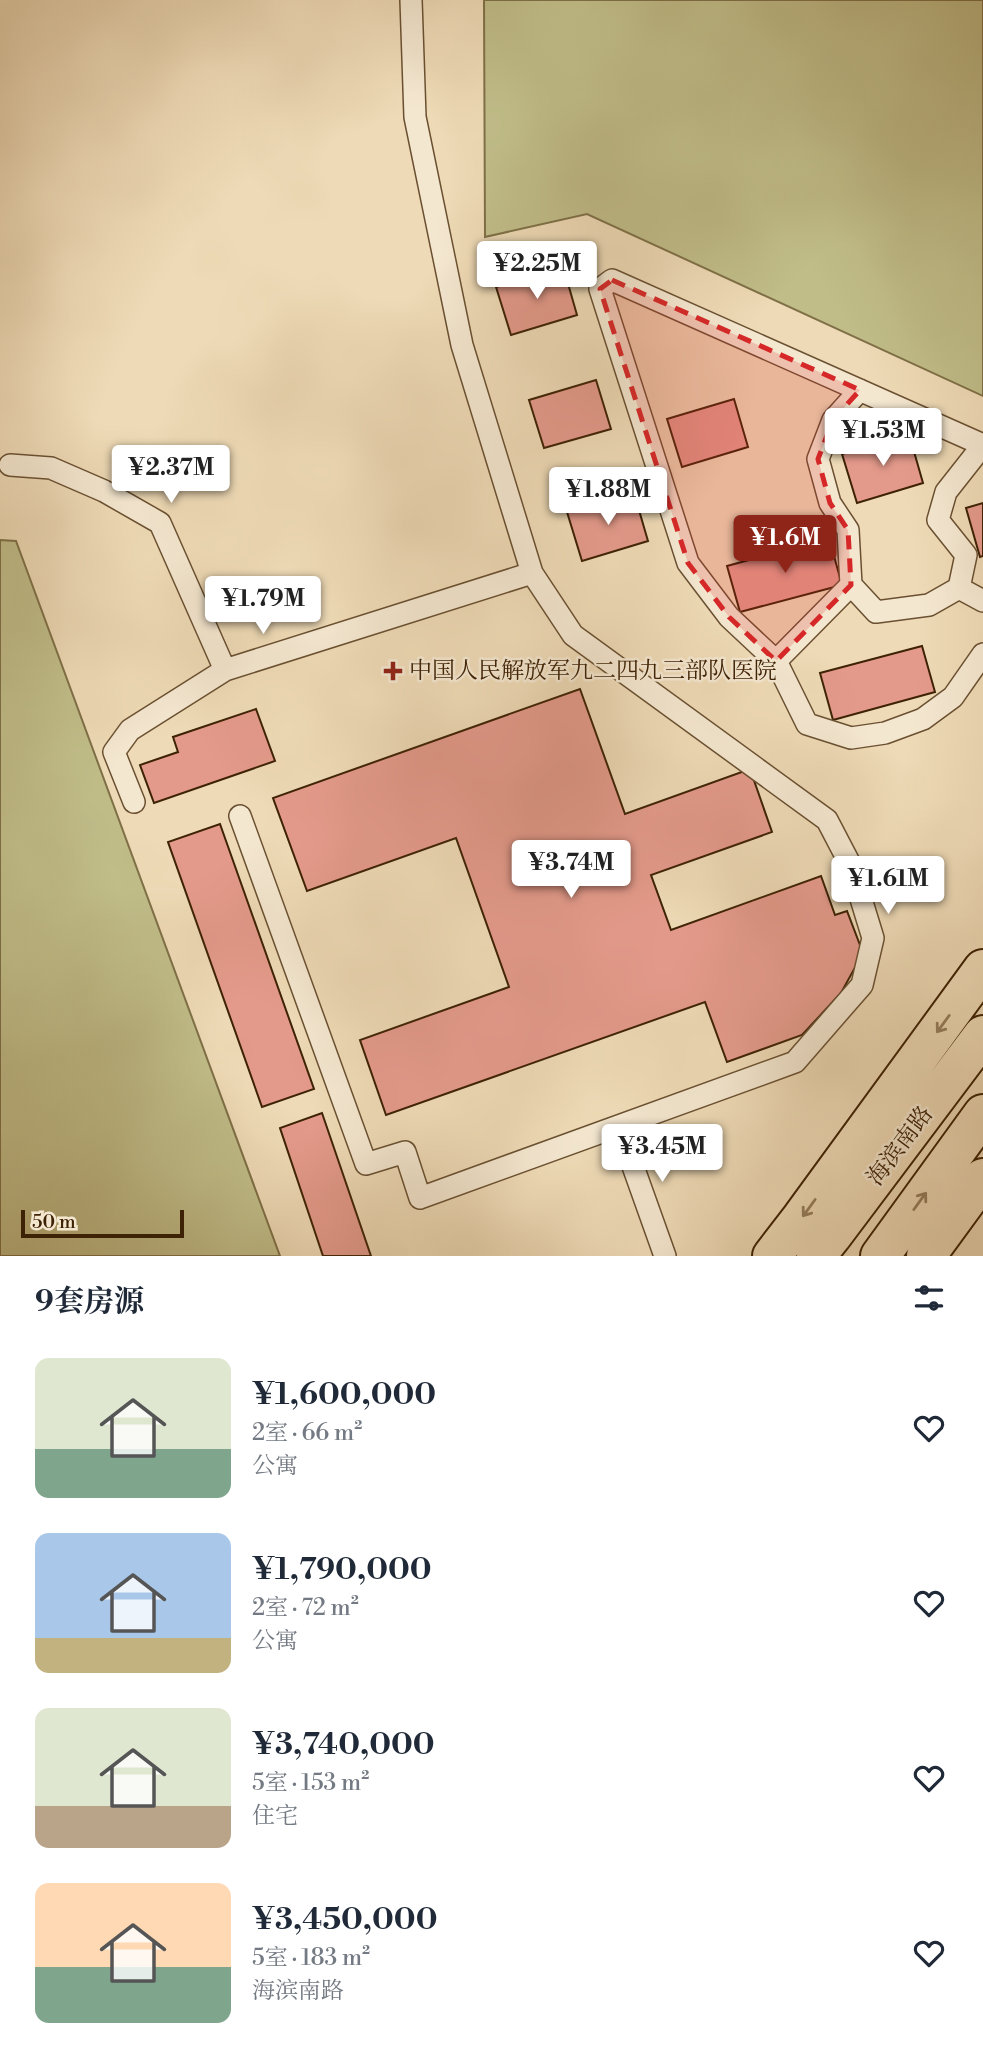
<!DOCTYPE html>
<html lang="zh">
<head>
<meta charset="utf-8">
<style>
	body { margin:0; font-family:"Libre Bodoni","Noto Serif SC",serif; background:#f2f2f3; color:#1f2937; height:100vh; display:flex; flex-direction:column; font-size:26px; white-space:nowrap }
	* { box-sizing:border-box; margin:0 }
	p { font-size:23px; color:#747a83 }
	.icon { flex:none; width:38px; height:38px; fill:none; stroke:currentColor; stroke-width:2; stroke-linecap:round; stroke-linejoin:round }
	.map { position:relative; height:1256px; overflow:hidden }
	.panel { display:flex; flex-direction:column; background:#fff; flex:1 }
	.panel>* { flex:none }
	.scale { position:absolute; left:21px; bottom:18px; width:163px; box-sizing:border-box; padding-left:7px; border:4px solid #3e2205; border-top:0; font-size:19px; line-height:24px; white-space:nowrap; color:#3e2205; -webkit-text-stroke:5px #f4e7d0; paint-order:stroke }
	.price { position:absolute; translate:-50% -60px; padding:0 16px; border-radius:7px; background:#fff; color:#222; font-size:23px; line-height:46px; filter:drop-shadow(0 2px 4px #0008) }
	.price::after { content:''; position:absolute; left:50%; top:42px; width:21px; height:16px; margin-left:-10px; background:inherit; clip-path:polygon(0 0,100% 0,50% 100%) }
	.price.on { background:#8f2418; color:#fff }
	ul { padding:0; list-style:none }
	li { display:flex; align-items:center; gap:21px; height:175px; padding:0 35px }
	li span { display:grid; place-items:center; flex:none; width:196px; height:140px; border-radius:14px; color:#555 }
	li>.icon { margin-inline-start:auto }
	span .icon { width:84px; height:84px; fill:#fffc; stroke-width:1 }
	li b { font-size:30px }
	h2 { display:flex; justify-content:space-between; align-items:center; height:84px; padding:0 35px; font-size:30px }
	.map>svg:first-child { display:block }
	.green { fill:#c0bd89; stroke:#7f7047; stroke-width:2 }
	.building { fill:#e49a8b; stroke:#3e2205; stroke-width:2 }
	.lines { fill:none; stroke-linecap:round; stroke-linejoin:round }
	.street-casing { stroke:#6a5031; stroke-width:24 }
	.highway-casing { stroke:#3e2205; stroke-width:42 }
	.street { stroke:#f4e7d0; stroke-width:21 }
	.highway { stroke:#eedab6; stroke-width:38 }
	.oneway { stroke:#967e5e }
	.marked { fill:#d62828; fill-opacity:0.2; stroke:#d62828; stroke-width:5; stroke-dasharray:14 9; stroke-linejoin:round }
	.poi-dot { fill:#8f2418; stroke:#f4e7d0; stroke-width:2.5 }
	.labels { text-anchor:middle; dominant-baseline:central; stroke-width:5; stroke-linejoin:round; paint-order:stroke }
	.poi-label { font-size:23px; fill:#3e2205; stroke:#f4e7d0; text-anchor:start }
	.street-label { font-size:23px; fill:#3e2205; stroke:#f4e7d0 }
</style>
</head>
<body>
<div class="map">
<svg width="983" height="1256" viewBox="0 0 983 1256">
	<rect width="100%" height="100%" fill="#eedab6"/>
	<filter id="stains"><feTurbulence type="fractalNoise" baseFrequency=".00286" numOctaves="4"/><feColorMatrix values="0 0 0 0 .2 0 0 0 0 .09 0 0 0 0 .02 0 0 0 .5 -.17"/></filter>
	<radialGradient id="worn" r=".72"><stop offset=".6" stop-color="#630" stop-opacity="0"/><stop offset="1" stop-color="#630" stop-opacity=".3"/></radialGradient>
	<path class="green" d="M484,0H983V396L587,214L485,237Z
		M0,540L16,541L280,1256H0Z"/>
	<path class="building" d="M563,266L577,315L511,335L496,287Z
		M596,380L611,429L544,448L529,400Z
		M734,399L748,447L682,467L667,419Z
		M909,434L923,483L857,503L842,454Z
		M634,493L648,541L582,561L567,512Z
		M983,503V556L980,557L966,508Z
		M829,538L842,585L740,612L727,566Z
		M922,646L935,692L833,720L820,673Z
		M580,689L625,814L750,769L772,832L651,875L671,930L821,876L835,915L847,911L863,953L841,993L802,1035L727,1062L705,1002L386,1115L360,1040L509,987L456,838L307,891L273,798Z
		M256,709L275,761L154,803L140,765L178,752L173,737Z
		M220,824L314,1089L262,1107L168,842Z
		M322,1113L371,1256H323L280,1128Z"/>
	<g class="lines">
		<g class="street-casing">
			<path id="street" d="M860,390L833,420L818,459L830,503L848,530L851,585L876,612L929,605L959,588L966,555L938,520L946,492L983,445
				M983,445L612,280L600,289L688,563L729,617L776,661L807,724L851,738L885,733L923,719L953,697L983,654
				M10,465L51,468L104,491L160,523L225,670
				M959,588L983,601
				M776,661L851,585
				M134,802L114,752L130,730L225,670L532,573
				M240,816L366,1164L405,1152L420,1198L795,1062L862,985L873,938L851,866L827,820L573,635L532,573L462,345L415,117L411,0
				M619,1127L665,1256"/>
		</g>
		<g class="highway-casing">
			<path id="highway" d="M772,1256L802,1217L983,969
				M816,1256L832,1236L983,1035
				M880,1256L983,1114
				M926,1256L983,1178"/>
		</g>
		<use href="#street" class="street"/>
		<use href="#highway" class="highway"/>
	</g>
	<defs><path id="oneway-shaft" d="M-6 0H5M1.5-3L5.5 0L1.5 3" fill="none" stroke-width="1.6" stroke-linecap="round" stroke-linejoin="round" transform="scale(1.75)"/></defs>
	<g class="oneway">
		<use href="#oneway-shaft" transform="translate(943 1024) rotate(126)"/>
		<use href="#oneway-shaft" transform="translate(920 1201) rotate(-54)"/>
		<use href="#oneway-shaft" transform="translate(809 1208) rotate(126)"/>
	</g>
	<path class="marked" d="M612,280L860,390L833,420L818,459L830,503L848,530L851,585L776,661L729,617L688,563L600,289Z"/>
	<path class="poi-dot" d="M389.5 660.5h7v7h7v7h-7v7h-7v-7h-7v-7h7z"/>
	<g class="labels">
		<g class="poi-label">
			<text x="409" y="671">中国人民解放军九二四九三部队医院</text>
		</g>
		<g class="street-label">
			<text transform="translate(900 1146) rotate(-53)">海滨南路</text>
		</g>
	</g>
	<rect width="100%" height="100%" filter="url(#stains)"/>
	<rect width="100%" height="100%" fill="url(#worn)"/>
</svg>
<div class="scale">50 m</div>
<b class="price" style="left:537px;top:301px">¥2.25M</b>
<b class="price" style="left:883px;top:468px">¥1.53M</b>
<b class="price" style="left:171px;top:505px">¥2.37M</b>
<b class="price" style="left:608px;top:527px">¥1.88M</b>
<b class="price on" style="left:785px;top:575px">¥1.6M</b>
<b class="price" style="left:263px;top:636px">¥1.79M</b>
<b class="price" style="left:571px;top:900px">¥3.74M</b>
<b class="price" style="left:888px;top:916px">¥1.61M</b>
<b class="price" style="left:662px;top:1184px">¥3.45M</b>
</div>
<section class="panel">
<h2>9套房源<svg class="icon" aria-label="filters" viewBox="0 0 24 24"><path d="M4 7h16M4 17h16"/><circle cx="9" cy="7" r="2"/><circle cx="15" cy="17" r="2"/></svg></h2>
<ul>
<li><span style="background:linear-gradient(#dfe7d0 65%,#7fa58c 0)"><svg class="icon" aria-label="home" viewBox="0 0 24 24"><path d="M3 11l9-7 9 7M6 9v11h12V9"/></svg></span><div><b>¥1,600,000</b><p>2室 · 66 m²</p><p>公寓</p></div><svg class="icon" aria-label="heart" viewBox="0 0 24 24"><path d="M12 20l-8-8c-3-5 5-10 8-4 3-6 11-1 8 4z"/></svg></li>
<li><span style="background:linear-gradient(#a9c7e8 75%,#c2b280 0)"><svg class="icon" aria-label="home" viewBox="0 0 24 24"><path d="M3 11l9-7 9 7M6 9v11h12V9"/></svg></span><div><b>¥1,790,000</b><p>2室 · 72 m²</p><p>公寓</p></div><svg class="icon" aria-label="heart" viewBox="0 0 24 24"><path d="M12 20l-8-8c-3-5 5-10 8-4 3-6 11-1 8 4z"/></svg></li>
<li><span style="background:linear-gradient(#dfe7d0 70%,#b9a48a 0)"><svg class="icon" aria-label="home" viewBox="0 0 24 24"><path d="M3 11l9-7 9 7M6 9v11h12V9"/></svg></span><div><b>¥3,740,000</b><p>5室 · 153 m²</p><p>住宅</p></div><svg class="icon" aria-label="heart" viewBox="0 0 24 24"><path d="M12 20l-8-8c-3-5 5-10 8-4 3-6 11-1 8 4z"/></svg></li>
<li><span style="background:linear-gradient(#ffd9b3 60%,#7fa58c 0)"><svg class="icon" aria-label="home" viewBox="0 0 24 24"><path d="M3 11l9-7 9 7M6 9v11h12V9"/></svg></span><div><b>¥3,450,000</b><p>5室 · 183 m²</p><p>海滨南路</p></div><svg class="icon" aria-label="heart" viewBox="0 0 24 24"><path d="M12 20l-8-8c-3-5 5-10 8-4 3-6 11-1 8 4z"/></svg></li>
</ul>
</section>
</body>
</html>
